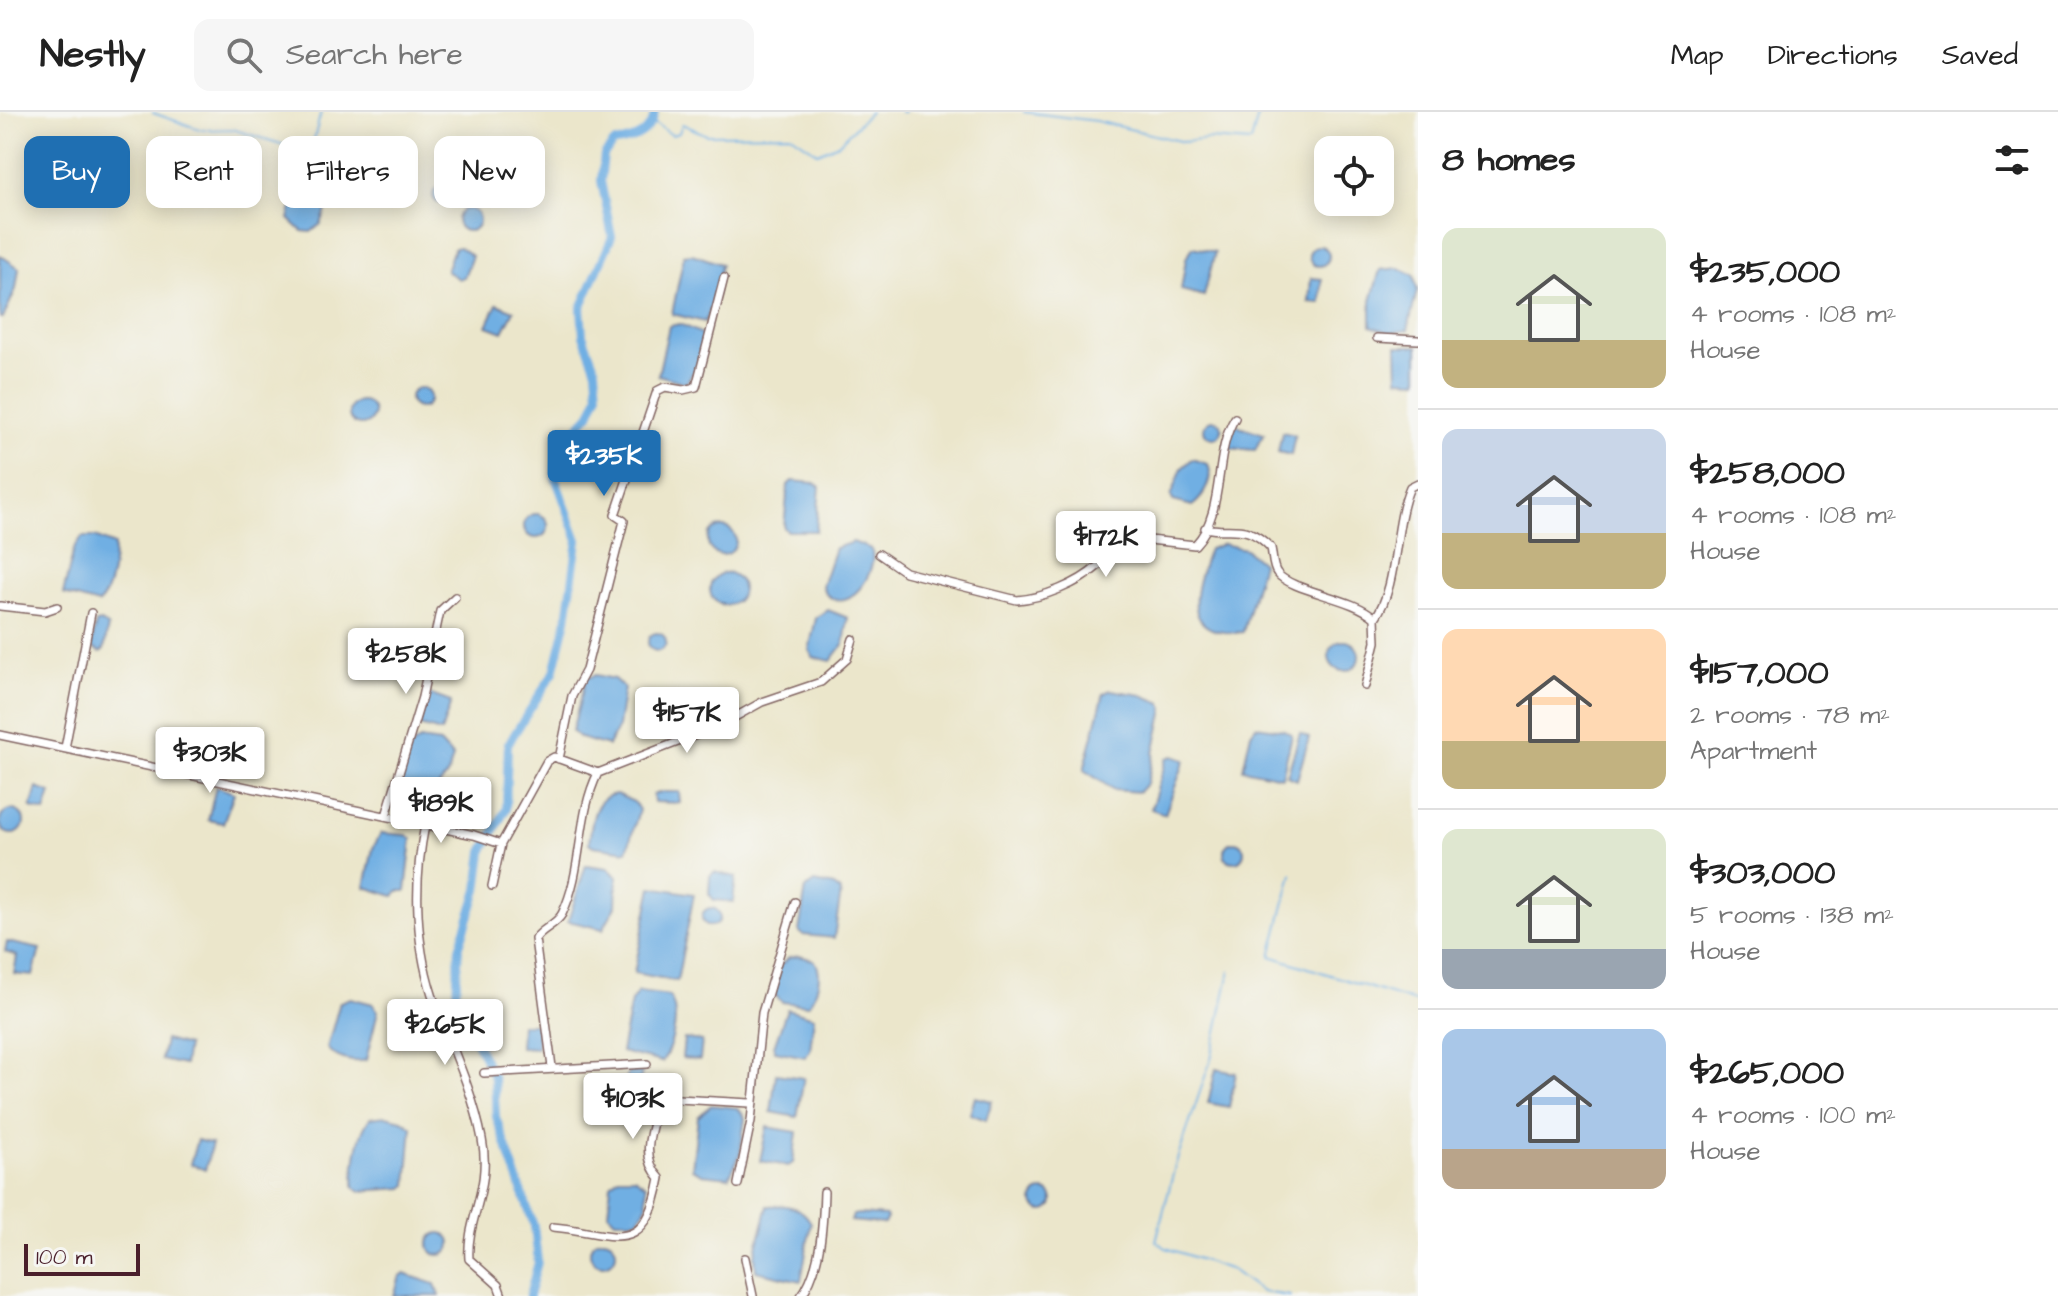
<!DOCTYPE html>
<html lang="en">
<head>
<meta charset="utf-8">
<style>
	body { margin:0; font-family:"Architects Daughter",sans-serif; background:#f6f6f6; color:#222; height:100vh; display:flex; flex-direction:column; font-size:30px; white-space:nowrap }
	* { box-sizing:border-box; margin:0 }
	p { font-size:26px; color:#767676 }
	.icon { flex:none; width:44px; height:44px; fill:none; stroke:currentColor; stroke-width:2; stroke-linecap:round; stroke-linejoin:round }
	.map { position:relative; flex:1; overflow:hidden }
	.drawer { display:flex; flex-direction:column; background:#fff; width:640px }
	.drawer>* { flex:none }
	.top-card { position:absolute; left:24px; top:24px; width:760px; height:72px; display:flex; gap:16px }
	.controls { position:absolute; left:1314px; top:24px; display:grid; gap:16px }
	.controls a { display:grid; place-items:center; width:80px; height:80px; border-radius:16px; background:#fff; box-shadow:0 4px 20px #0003; font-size:40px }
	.scale { position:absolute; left:24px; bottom:20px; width:116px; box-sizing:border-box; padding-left:8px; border:4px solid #4a1f2b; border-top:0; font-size:22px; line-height:28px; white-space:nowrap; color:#4a1f2b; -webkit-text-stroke:6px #f6f6f2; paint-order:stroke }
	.price { position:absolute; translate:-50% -68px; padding:0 18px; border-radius:8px; background:#fff; color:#222; font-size:26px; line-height:52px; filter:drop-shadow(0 2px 4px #0008) }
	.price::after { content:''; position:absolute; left:50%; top:48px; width:24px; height:18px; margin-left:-12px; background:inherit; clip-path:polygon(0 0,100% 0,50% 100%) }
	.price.active { background:#1f6fb2; color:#fff }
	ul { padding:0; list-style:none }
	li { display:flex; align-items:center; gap:24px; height:200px; padding:0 24px }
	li+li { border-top:2px solid #e0e0e0 }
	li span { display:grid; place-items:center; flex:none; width:224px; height:160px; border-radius:16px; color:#555 }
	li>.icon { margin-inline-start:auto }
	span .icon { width:96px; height:96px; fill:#fffc; stroke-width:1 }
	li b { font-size:34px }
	h2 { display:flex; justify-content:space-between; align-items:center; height:96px; padding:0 24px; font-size:34px }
	.tag { padding:0 28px; border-radius:16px; background:#fff; box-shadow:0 4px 20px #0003; font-size:28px; line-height:72px }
	.tag.active { background:#1f6fb2; color:#fff }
	header { display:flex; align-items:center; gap:48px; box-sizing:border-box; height:112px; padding:0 40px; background:#fff; border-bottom:2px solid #e0e0e0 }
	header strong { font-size:38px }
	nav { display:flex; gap:44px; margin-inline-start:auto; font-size:28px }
	.search { width:560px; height:72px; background:#f6f6f6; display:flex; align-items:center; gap:20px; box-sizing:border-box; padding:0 28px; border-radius:16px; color:#767676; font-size:30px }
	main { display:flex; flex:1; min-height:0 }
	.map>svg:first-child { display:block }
	.water { fill:#6fafe3; stroke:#5c6787; stroke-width:2 }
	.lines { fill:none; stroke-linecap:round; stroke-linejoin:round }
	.stream { stroke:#6fafe3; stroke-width:2 }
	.canal { stroke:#6fafe3; stroke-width:8 }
	.minor-casing { stroke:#826563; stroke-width:10 }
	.minor { stroke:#fff; stroke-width:7 }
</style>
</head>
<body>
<header>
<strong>Nestly</strong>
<div class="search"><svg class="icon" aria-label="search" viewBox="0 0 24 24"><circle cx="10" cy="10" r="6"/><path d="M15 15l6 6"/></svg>Search here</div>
<nav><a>Map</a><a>Directions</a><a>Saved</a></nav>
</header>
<main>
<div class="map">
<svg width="1418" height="1184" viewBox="0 0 1418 1184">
	<rect width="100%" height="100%" fill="#f6f6f2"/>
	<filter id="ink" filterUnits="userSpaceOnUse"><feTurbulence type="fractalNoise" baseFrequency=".0125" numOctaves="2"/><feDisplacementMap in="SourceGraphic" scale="16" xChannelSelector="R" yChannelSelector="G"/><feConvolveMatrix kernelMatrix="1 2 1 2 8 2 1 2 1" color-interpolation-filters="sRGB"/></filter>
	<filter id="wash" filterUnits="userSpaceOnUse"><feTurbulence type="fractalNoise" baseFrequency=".006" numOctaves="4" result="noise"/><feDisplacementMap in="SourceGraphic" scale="32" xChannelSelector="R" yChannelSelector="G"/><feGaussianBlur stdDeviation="1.8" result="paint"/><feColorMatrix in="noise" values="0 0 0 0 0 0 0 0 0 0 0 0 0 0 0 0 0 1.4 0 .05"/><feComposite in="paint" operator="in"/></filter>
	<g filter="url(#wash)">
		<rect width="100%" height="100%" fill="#ebe6cb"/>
		<path class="water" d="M433 83a9 9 0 1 1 18 0a9 9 0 1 1-18 0Z
			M304,74L311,75L329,90L321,112L311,120L302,119L289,107L295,85Z
			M457 108a11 11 0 1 1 22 0a11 11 0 1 1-22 0Z
			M1309 144a10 10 0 1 1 20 0a10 10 0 1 1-20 0Z
			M459,135L472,144L464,165L459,167L446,159L454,136Z
			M1193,135L1215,140L1204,184L1181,178L1186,146Z
			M692,142L721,152L716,184L705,210L672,202L684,143Z
			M0,143L19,156L16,177L3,206H0Z
			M1399,156L1414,163L1417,178L1408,218L1391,221L1371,214V189L1380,158Z
			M1311,166L1322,167L1321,191L1309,190Z
			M497,192L514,199L503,220L487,214Z
			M680,212L705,223L700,250L686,271L658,263L669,214Z
			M1397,234H1418V268L1398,267Z
			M410 286a10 10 0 1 1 20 0a10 10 0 1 1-20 0Z
			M349 301a12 12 0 1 1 24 0a12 12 0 1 1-24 0Z
			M1204 317a9 9 0 1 1 18 0a9 9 0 1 1-18 0Z
			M1236,313L1264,322L1255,338L1228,336L1226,329Z
			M1282,320L1295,323L1291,343L1278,340Z
			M1192,347L1208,352C1214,365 1204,386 1192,394L1173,389L1171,384L1182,356Z
			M792,369L815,371L820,375L816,419H788L784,416L788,373Z
			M524 414a12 12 0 1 1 24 0a12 12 0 1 1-24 0Z
			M708 429a14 14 0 1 1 28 0a14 14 0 1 1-28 0Z
			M82,425H95L114,433C114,450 111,481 98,492L63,482L74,437Z
			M853,430L871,437C880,459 848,505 825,481L822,474L835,436Z
			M1223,432L1245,437L1262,451L1243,520C1178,526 1194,478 1209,437Z
			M710 477a16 16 0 1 1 32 0a16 16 0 1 1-32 0Z
			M828,498L848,506L844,532L831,549L813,545L809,538L816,506Z
			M100,510L108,514L104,538L100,540L91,535L96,511Z
			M648 530a9 9 0 1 1 18 0a9 9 0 1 1-18 0Z
			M1329 544a15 15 0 1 1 30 0a15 15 0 1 1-30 0Z
			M596,563L614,567L624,576L618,615L608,634L580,626L572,619L586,566Z
			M1111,578L1142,583L1162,591L1164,597L1147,671L1139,680L1114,678L1084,658L1104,581Z
			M429,582L451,590L441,620L419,614Z
			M1256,614L1284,618L1292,623L1282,665L1243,657L1251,621Z
			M1300,621L1309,626L1297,668L1287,664Z
			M420,628L440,631L453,645L448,662L424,693L400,684L396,677L410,635Z
			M1173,644L1185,648L1165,702L1151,697L1167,646Z
			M216,674L234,681L223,711L208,708Z
			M37,676L51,681L45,700L31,696Z
			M662,680H679L680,691L654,690L653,683Z
			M616,682L634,690L639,698L627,739L593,734L589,731C592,710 593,685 616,682Z
			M0 710a12 12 0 1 1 24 0a12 12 0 1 1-24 0Z
			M381,721L407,723L412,727L406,779H398L394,784L365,775L373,736Z
			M1224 740a10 10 0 1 1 20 0a10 10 0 1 1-20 0Z
			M586,753L608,756L617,765L616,794L603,817L568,809Z
			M714,760L736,765L733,790L714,788L709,782L710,764Z
			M814,770L834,774L841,780L834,826L803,823L799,819L806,776Z
			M652,775L694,782L677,869L634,861Z
			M702 805a9 9 0 1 1 18 0a9 9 0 1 1-18 0Z
			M7,830L40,837L33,864L14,862L17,844L5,840Z
			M799,844L814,848C824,861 817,881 808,893L782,890L774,882L777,856L789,846Z
			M638,880L669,884C681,901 673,933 662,950L621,940L631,890Z
			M350,886L373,892L378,899L366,948C353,952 334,946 327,936L340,890Z
			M787,897L814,905L810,938L805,945L775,939L774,934Z
			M521,912H537V936L520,935Z
			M684,927L702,929L700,948L682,946Z
			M165,928L187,934L184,953L161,948Z
			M1216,957L1236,961L1229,995L1208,991Z
			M635,959L642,960L638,979L624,977L628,961Z
			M776,962L804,966L797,1005L771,1000Z
			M975,985L992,989L986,1008L970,1002Z
			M711,993L738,996L745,1006L740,1043L729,1065L702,1062L692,1057L698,1005Z
			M386,1004L402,1008L412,1015L407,1073L403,1076L360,1079L354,1075C354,1053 357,1024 370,1006Z
			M767,1015L797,1020L793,1051L788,1054L760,1049Z
			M197,1028L212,1032L205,1058L190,1052Z
			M618,1065H634L646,1073L647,1093L638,1108H615L608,1101L611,1072Z
			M1033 1089a10 10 0 1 1 20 0a10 10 0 1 1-20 0Z
			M768,1094C785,1092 803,1094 811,1111L801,1169L756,1159L755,1143Z
			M858,1102L886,1104L887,1106L884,1112L851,1109L853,1103Z
			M429 1132a11 11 0 1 1 22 0a11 11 0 1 1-22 0Z
			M590 1140a13 13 0 1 1 26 0a13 13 0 1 1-26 0Z
			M404,1162L435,1172L439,1184H394L400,1164Z"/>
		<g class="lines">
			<path class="stream" d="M900,0H904
				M1024,0L1096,9L1184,30L1209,27L1251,30L1259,0
				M153,1L202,18L232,17L307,40L312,35L321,0
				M653,10L672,23L679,21L682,12L707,23L790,22L818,41L838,32L870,0
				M1292,762L1271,844L1418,891
				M1230,859L1211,947L1175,1054L1156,1129L1166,1136L1232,1158L1262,1180L1290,1184"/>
			<path class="canal" d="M529,1184L538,1150L534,1114L496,1005L494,966L460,898L456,883L459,836L478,778L483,740L506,697L508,632L554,560L567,507L578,428L555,365L556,351L565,329L590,302L598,283L596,258L583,223L581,196L612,125L601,69L604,43L614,31C634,29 651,22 655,0"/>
		</g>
	</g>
	<g filter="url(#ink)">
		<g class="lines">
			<g class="minor-casing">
				<path id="minor" d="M1377,226L1418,228
					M1205,416C1232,422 1245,409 1271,436C1273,444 1272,454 1277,461C1292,480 1353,485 1375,506L1376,530L1365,574
					M879,442L905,460L1017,488C1043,486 1078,472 1098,454C1107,445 1111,432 1122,425L1195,433C1226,401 1213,340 1235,306
					M0,494L45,499L57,495
					M1375,506C1399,473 1393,414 1410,375L1418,371
					M0,623L474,723L501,732L492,774
					M65,636L91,501
					M559,647L572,584L586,558L624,409L615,403L657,279L665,275L683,278L696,275L724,166
					M386,704L422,585L440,499L455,485
					M425,713C413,772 415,837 436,894C453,938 473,980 482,1027C492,1077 466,1107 469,1147L498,1173L502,1184
					M501,732L547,649L554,645L598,661
					M552,955L535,827C542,816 556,813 562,802C584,757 576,705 598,661L719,614L762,590L821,570L847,547L853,527
					M484,961L647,952
					M738,1072L751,1009L762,901L795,790
					M553,1115C613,1120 645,1149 660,1066C638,1043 653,1014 660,986L750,991
					M745,1146L753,1184
					M801,1184C821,1158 823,1112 824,1080"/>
			</g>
			<use href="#minor" class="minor"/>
		</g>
	</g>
</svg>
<div class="controls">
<a><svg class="icon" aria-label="locate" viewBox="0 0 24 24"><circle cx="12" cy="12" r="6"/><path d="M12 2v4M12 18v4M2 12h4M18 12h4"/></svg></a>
</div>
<div class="scale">100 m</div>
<b class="price active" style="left:604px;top:386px">$235K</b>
<b class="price" style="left:1106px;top:467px">$172K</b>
<b class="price" style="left:406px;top:584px">$258K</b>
<b class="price" style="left:687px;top:643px">$157K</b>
<b class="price" style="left:210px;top:683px">$303K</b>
<b class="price" style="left:441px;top:733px">$189K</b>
<b class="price" style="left:445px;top:955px">$265K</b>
<b class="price" style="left:633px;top:1029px">$103K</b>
<div class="top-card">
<a class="tag active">Buy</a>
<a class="tag">Rent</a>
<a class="tag">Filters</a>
<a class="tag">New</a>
</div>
</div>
<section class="drawer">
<h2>8 homes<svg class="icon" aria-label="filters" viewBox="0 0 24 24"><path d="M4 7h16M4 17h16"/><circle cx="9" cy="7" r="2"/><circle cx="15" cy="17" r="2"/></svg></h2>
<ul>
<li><span style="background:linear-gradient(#dfe7d0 70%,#c2b280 0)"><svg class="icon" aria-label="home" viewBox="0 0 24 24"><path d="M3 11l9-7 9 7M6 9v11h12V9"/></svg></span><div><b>$235,000</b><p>4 rooms · 108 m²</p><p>House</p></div></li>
<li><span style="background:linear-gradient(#c9d6e8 65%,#c2b280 0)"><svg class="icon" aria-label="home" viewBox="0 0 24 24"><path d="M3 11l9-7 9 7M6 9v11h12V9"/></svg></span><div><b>$258,000</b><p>4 rooms · 108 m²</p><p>House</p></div></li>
<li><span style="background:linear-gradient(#ffd9b3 70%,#c2b280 0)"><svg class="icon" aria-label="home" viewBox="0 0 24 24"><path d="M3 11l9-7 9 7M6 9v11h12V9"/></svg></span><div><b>$157,000</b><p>2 rooms · 78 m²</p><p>Apartment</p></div></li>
<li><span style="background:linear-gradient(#dfe7d0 75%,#9aa5b1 0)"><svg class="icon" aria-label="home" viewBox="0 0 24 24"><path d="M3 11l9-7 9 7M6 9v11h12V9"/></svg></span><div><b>$303,000</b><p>5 rooms · 138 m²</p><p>House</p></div></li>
<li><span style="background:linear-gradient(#a9c7e8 75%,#b9a48a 0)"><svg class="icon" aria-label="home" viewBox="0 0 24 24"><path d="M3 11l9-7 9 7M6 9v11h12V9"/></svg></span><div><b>$265,000</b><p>4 rooms · 100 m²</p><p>House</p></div></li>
</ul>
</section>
</main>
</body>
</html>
